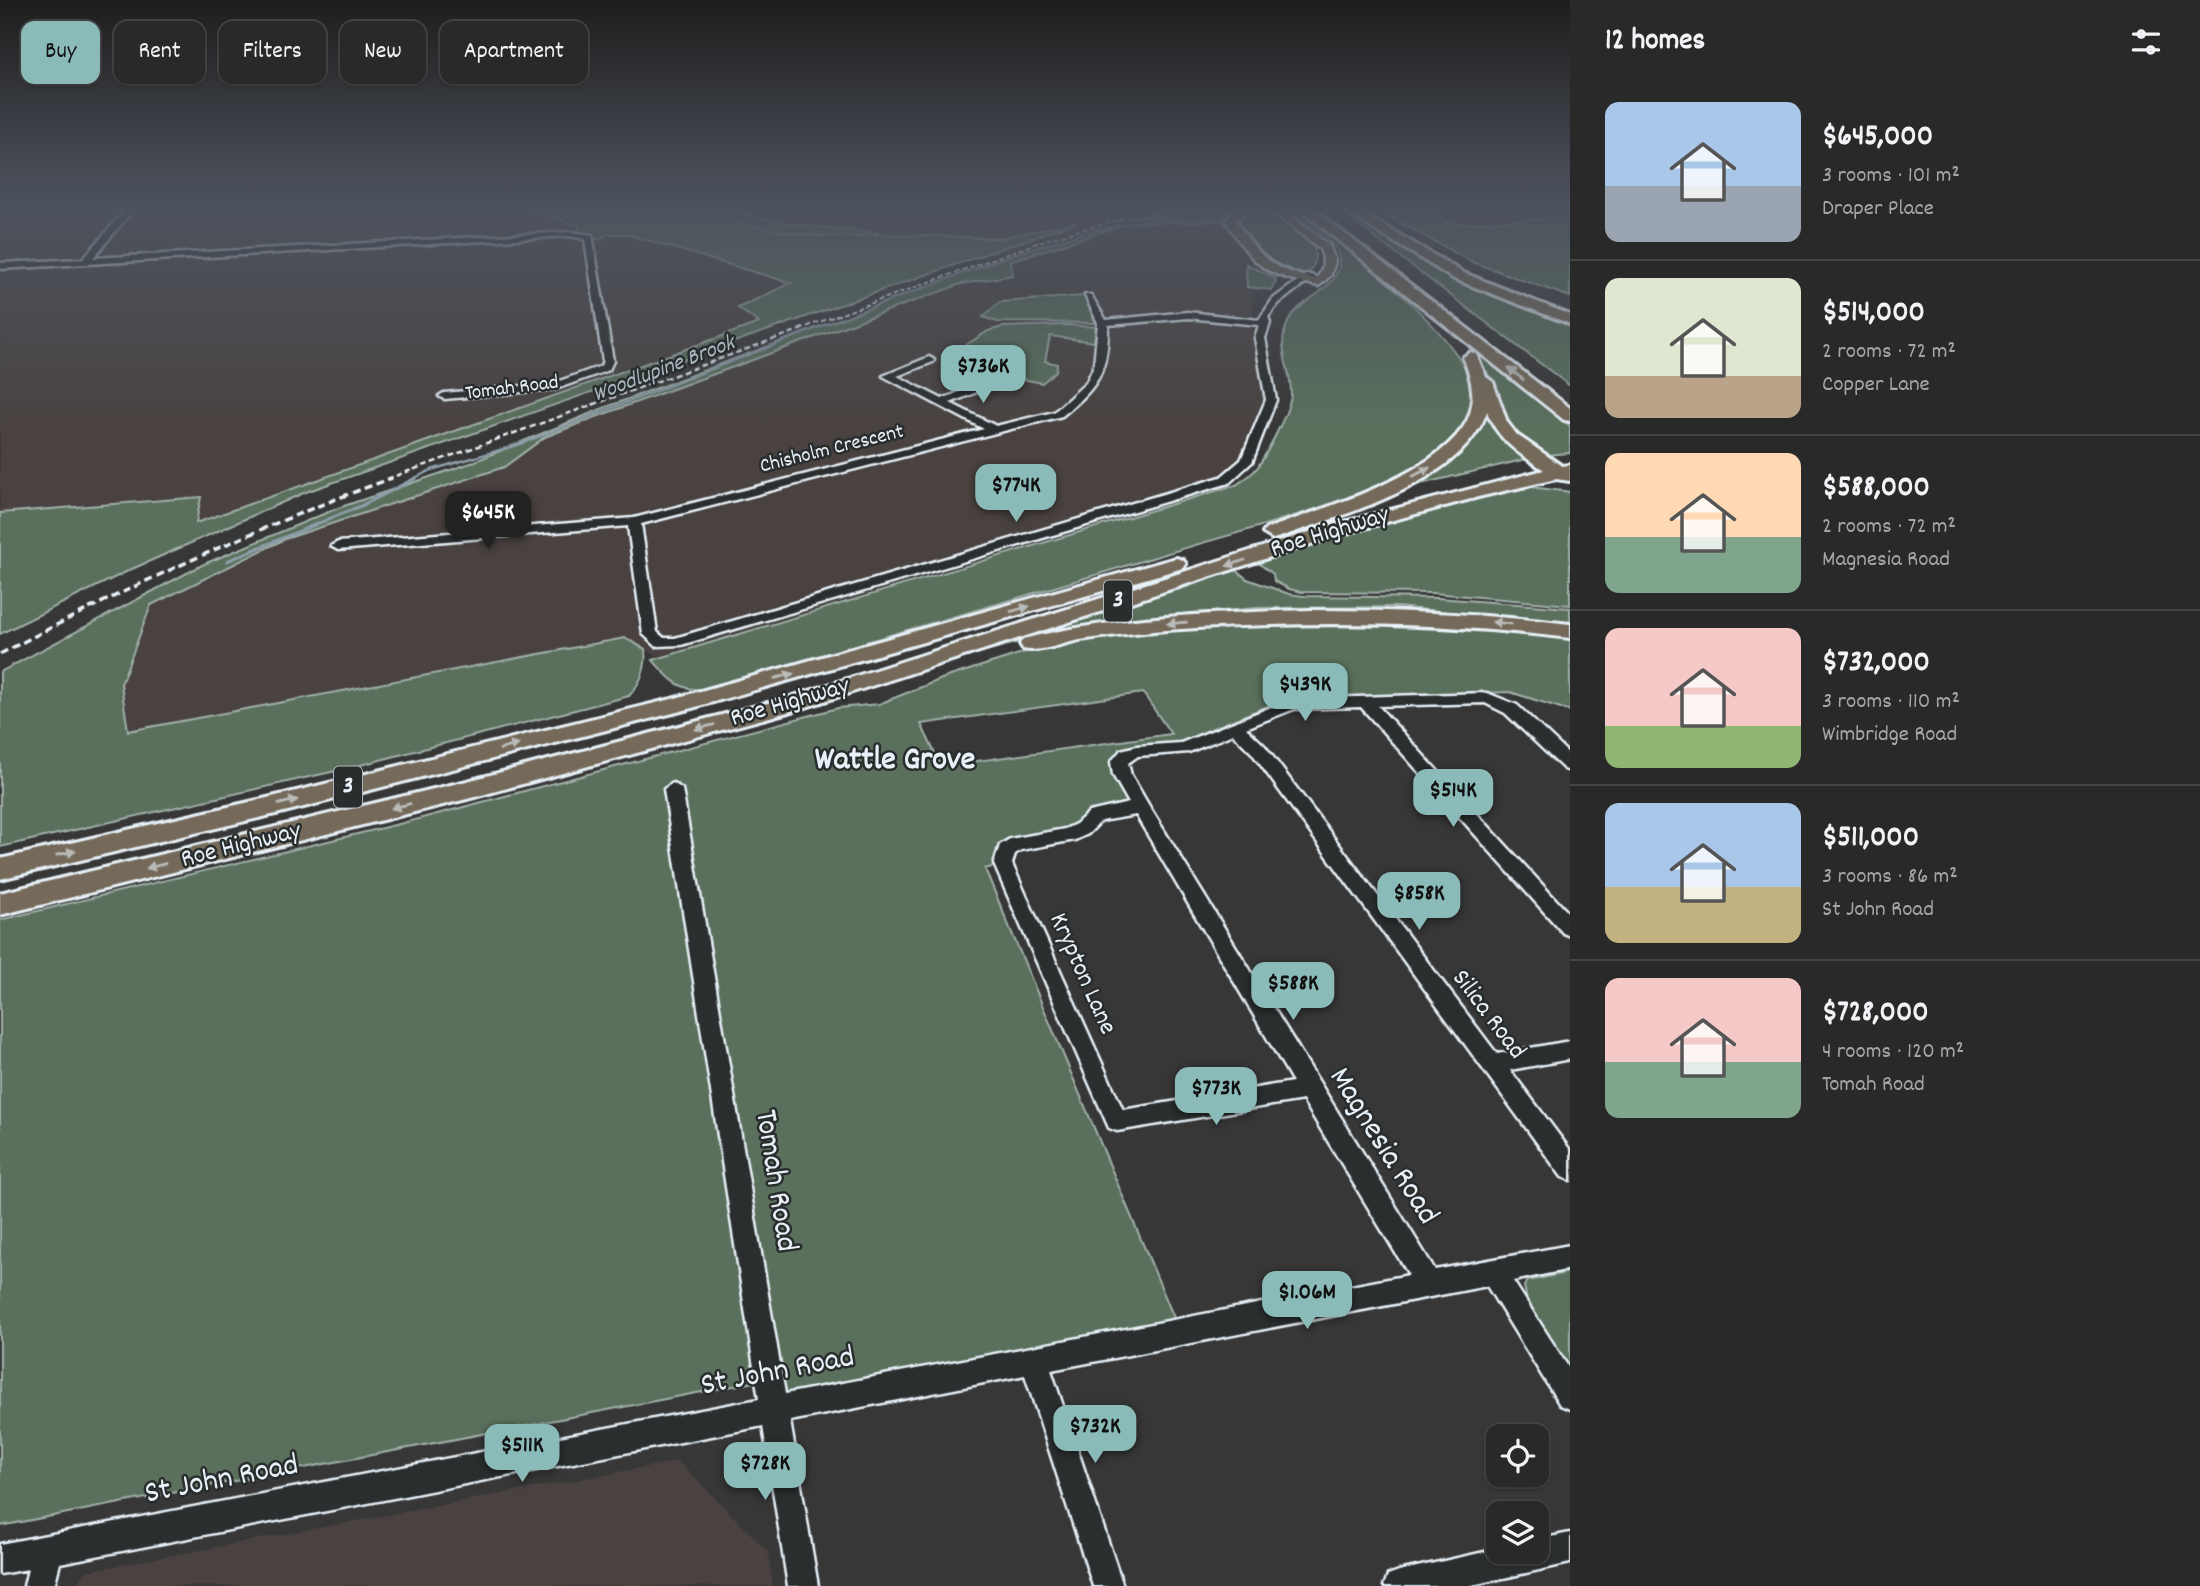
<!DOCTYPE html>
<html lang="en">
<head>
<meta charset="utf-8">
<style>
	body { margin:0; font-family:Dekko,sans-serif; background:#323131; color:#f1f3f6; height:100vh; display:flex; flex-direction:column; font-size:26px; white-space:nowrap }
	* { box-sizing:border-box; margin:0 }
	p { font-size:23px; color:#a5a6a8 }
	.icon { flex:none; width:38px; height:38px; fill:none; stroke:currentColor; stroke-width:2; stroke-linecap:round; stroke-linejoin:round }
	.map { position:relative; flex:1; overflow:hidden }
	.drawer { display:flex; flex-direction:column; background:#2a2929; width:630px }
	.drawer>* { flex:none }
	.top-card { position:absolute; left:21px; top:21px; width:665px; height:63px; display:flex; gap:14px }
	.buttons { position:absolute; left:1486px; top:1424px; display:grid; gap:14px }
	.buttons a { display:grid; place-items:center; width:63px; height:63px; border-radius:14px; background:#2a2929; box-shadow:0 2px 5px #0004,0 0 0 2px #464546; font-size:35px }
	.price { position:absolute; translate:-50% -60px; padding:0 16px; border-radius:14px; background:#8bbbb9; color:#111; font-size:23px; line-height:46px; filter:drop-shadow(0 2px 4px #0008) }
	.price::after { content:''; position:absolute; left:50%; top:42px; width:21px; height:16px; margin-left:-10px; background:inherit; clip-path:polygon(0 0,100% 0,50% 100%) }
	.price.selected { background:#222; color:#fff }
	ul { padding:0; list-style:none }
	li { display:flex; align-items:center; gap:21px; height:175px; padding:0 35px }
	li+li { border-top:2px solid #464546 }
	li span { display:grid; place-items:center; flex:none; width:196px; height:140px; border-radius:14px; color:#555 }
	li>.icon { margin-inline-start:auto }
	span .icon { width:84px; height:84px; fill:#fffc; stroke-width:1 }
	li b { font-size:30px }
	h2 { display:flex; justify-content:space-between; align-items:center; height:84px; padding:0 35px; font-size:30px }
	.chip { padding:0 24px; border-radius:14px; background:#2a2929; box-shadow:0 2px 5px #0004,0 0 0 2px #464546; font-size:24px; line-height:63px }
	.chip.selected { background:#8bbbb9; color:#111 }
	main { display:flex; flex:1; min-height:0 }
	.map>svg:first-child { display:block }
	.built { fill:#494341 }
	.green { fill:#5a705c; stroke:#a1b0aa; stroke-width:2; fill-rule:evenodd }
	.lines { fill:none; stroke-linecap:round; stroke-linejoin:round }
	.stream-far2 { stroke:#8d9da9; stroke-width:2 }
	.stream-far1 { stroke:#8d9da9; stroke-width:2.5 }
	.stream { stroke:#8d9da9; stroke-width:3.5 }
	.minor-casing { stroke:#e8f1f8; stroke-width:5 }
	.major-casing { stroke:#e8f1f8; stroke-width:5 }
	.highway-casing { stroke:#e8f1f8; stroke-width:6 }
	.minor { fill:#2a2d2e; fill-rule:evenodd }
	.major { fill:#746a5a; fill-rule:evenodd }
	.highway { fill:#746a5a; fill-rule:evenodd }
	.rail-far2 { stroke:#e8f1f8; stroke-width:2; stroke-dasharray:5 2.5; stroke-linecap:butt }
	.rail-far1 { stroke:#e8f1f8; stroke-width:2.5; stroke-dasharray:6 3.5; stroke-linecap:butt }
	.rail { stroke:#e8f1f8; stroke-width:3.5; stroke-dasharray:8 4.5; stroke-linecap:butt }
	.oneway { fill:#babbb9 }
	.labels { text-anchor:middle; dominant-baseline:central; stroke-width:5; stroke-linejoin:round; paint-order:stroke }
	.far-street-label { font-size:21px; fill:#e8f1f8; stroke:#2a2d2e }
	.far-water-label { font-size:23px; font-style:italic; fill:#abb9c3; stroke:#2a2d2e }
	.shield { fill:#2a2d2e; stroke:#afb6bb; stroke-width:2 }
	.shield-label { font-size:24px; font-weight:bold; fill:#e8f1f8 }
	.street-label { font-size:26px; fill:#e8f1f8; stroke:#2a2d2e }
	.near-street-label { font-size:32px; fill:#e8f1f8; stroke:#2a2d2e }
	.district-label { font-size:33px; font-weight:bold; fill:#e8f1f8; stroke:#2a2d2e }
</style>
</head>
<body>
<main>
<div class="map">
<svg width="1570" height="1586" viewBox="0 0 1570 1586">
	<rect width="100%" height="100%" fill="#383737"/>
	<filter id="ink" filterUnits="userSpaceOnUse"><feTurbulence type="fractalNoise" baseFrequency=".0143" numOctaves="2"/><feDisplacementMap in="SourceGraphic" scale="14" xChannelSelector="R" yChannelSelector="G"/><feConvolveMatrix kernelMatrix="1 2 1 2 8 2 1 2 1" color-interpolation-filters="sRGB"/></filter>
	<g filter="url(#ink)">
		<path class="built" d="M0,209H322L321,212L525,209L579,226V230L573,232L590,233L600,239L608,234H626L792,283L738,307L760,322L195,523L201,497L0,513Z
			M720,209H937L1050,213L1201,209L1136,222L1237,220L1265,264L1253,270V335L1264,338L1278,394L1249,465L1226,485L659,657L624,638L128,731L121,684L151,605L285,539L504,467L545,437L689,378L961,284L1012,275L1010,261L989,254L1070,224L1001,238L897,235L791,224Z
			M1423,209H1570V217L1451,224Z
			M678,1461L768,1551L773,1586H74L88,1571Z"/>
		<path class="green" d="M525,209H720L791,224L897,235L1001,238L1077,222L306,492L132,569L0,634V513L201,497L196,523L759,323L738,308L791,283L626,234H608L600,239H594L590,233L571,231L579,230V226Z
			M1201,209H1274L1313,245C1317,257 1315,266 1307,277L1263,265L1231,221L1130,223L1010,261L1013,275L961,284L596,417L545,437L504,467L285,539L151,605L121,684L128,731L625,638L645,649C647,667 641,683 629,696L349,768L0,847V672L204,564L338,508L471,463L601,409L1011,255L1086,232Z
			M1375,209H1423L1451,224L1570,217V297L1472,262Z
			M1284,210H1301C1342,245 1476,343 1474,398C1473,427 1444,452 1421,464C1342,507 1251,528 1165,554C1011,601 856,645 701,689C678,691 667,676 653,660L1236,485C1243,480 1252,475 1257,468C1266,455 1290,410 1291,395C1292,368 1275,350 1288,322C1298,298 1344,289 1339,257C1335,236 1299,220 1284,210Z
			M1350,219H1357L1473,285L1570,322V386Z
			M1246,264L1275,278L1276,282L1271,290L1247,287Z
			M1084,296L1096,323L997,322L983,317L1000,302Z
			M1067,325L1096,327L1094,342L1050,336L1045,361L1057,364L1056,371L1042,383L1007,376L958,357L947,362L943,360L988,331L1002,327Z
			M1456,330L1570,426V453L1545,455L1511,431L1487,372Z
			M1487,413L1503,437L1531,458L1408,487L1405,485C1442,472 1472,450 1487,413Z
			M1531,487L1570,492V605L1433,593L1301,592L1289,589L1274,581L1273,574L1257,562C1347,533 1437,506 1531,487Z
			M1235,569L1247,579L1289,594L1304,596L1437,598L1570,608V624L1397,607L1256,608L1124,620L1059,632L977,653L1166,590H1178Z
			M1269,622H1390L1570,639V711L1510,692L1282,700L1179,742L1183,748L1137,751L1119,762L1141,808L1110,812L1082,829L1016,844L1003,864L985,869L1180,1332L778,1425L770,1379L0,1526V920L403,823L838,708L879,704L944,678L1038,648L1097,636ZM1143,693L1171,734L941,766L921,724Z
			M1570,1272V1393L1527,1301L1524,1286L1528,1281Z"/>
		<g class="lines">
			<path class="stream-far2" d="M679,209C745,224 809,243 877,235
				M813,329L1011,255L1086,232L1201,209"/>
			<path class="stream-far1" d="M413,479L431,470L517,445L817,328"/>
			<path class="stream" d="M227,561L363,505L416,478"/>
			<g class="minor-casing">
				<path id="minor" d="M126,209H134L93,258L570,232L592,235L613,361L609,370L556,389L444,399L439,396L444,393L554,383L601,366L603,361L585,239L570,236L0,269V263L83,259Z
					M1307,274L1326,280L1322,283L1309,280L1279,303L1268,317L1270,323L1265,338L1276,400L1252,462L1229,483L681,645L656,646L643,634L628,526L338,550L331,546L338,542L634,518L984,429L883,376L929,357L934,360L933,362L897,376L942,399L1007,373L1011,374V378L950,403L996,426L1054,412L1086,383L1094,366L1098,323L1085,295H1091L1106,320L1188,312L1259,320L1273,299ZM1188,318L1259,325L1255,338L1266,400L1241,460L1221,477L675,638H664L657,632L641,524L1062,416C1098,387 1108,373 1108,325Z
					M1487,693L1517,705L1570,755V771L1564,769L1505,713L1485,703L1378,706L1570,915V936L1563,933L1361,707L1294,709L1246,728L1264,745L1497,1054L1570,1041V1059L1510,1070L1570,1150V1180L1562,1177L1252,753L1233,734L1189,752L1138,756L1128,763L1131,775L1149,806L1435,1270L1570,1245V1269L1513,1281L1570,1370V1409L1560,1405L1487,1286L1051,1370L1123,1586H1093L1025,1375L790,1421L818,1586H788L763,1426L60,1563L54,1586H24L28,1569L0,1574V1544L759,1399L664,789L673,783L682,789L785,1394L1409,1275L1303,1100L1117,1131L1109,1128L994,864L1000,845L1010,839L1065,829L1076,824L1089,812L1129,803L1113,775L1111,762L1121,750L1137,746L1181,743L1292,699ZM1136,815L1293,1082L1123,1110L1012,864L1015,854L1021,850L1075,840L1088,834L1101,821Z
					M1570,1533V1563L1468,1586H1384L1388,1575L1399,1571L1498,1549V1552H1536V1540Z"/>
			</g>
			<g class="major-casing">
				<path id="major" d="M1236,209H1249L1236,221C1261,259 1272,269 1316,279C1324,270 1325,260 1320,249L1269,209H1281L1329,245L1335,261L1331,275L1319,286C1264,274 1256,269 1226,221Z"/>
			</g>
			<g class="highway-casing">
				<path id="highway" d="M1299,209H1313L1570,408V421L1564,420Z
					M1341,209H1356L1464,273L1570,315V324L1454,279Z
					M1471,352L1476,354L1486,377L1493,382L1507,422L1517,435L1562,466L1570,465V481L1556,479L1478,497L1339,535L803,708L467,799L0,915V893L467,781L787,698L1325,527L1544,470C1520,454 1497,440 1487,411C1463,483 1344,514 1280,537L1273,539L1263,533L1266,529C1320,509 1455,471 1471,410C1475,392 1470,374 1463,357Z
					M1176,558L1183,560L1186,564L1183,568L685,710L280,813L0,879V859L280,795L672,699Z
					M1312,610C1398,610 1484,614 1570,624V638C1440,622 1312,621 1181,629C1147,631 1114,635 1080,640C1063,643 1040,653 1023,649L1020,644L1023,639C1117,616 1215,613 1312,610Z"/>
			</g>
			<use href="#minor" class="minor"/>
			<use href="#major" class="major"/>
			<use href="#highway" class="highway"/>
			<path class="rail-far2" d="M915,209L954,212
				M800,329L1051,238L1110,222L1181,209"/>
			<path class="rail-far1" d="M387,479L805,328"/>
			<path class="rail" d="M0,654C128,587 257,527 392,478"/>
		</g>
		<defs><path id="oneway-solid" d="M-6-.8H1V-3.2L6.5 0L1 3.2V.8H-6Z" transform="scale(1.75)"/></defs>
		<g class="oneway">
			<use href="#oneway-solid" transform="translate(1516 374) rotate(-142)"/>
			<use href="#oneway-solid" transform="translate(1421 472) rotate(-28)"/>
			<use href="#oneway-solid" transform="translate(1236 563) rotate(162)"/>
			<use href="#oneway-solid" transform="translate(1020 609) rotate(-16)"/>
			<use href="#oneway-solid" transform="translate(1177 623) rotate(175)"/>
			<use href="#oneway-solid" transform="translate(1502 623) rotate(-174)"/>
			<use href="#oneway-solid" transform="translate(784 676) rotate(-15)"/>
			<use href="#oneway-solid" transform="translate(705 727) rotate(165)"/>
			<use href="#oneway-solid" transform="translate(509 747) rotate(-14)"/>
			<use href="#oneway-solid" transform="translate(288 802) rotate(-14)"/>
			<use href="#oneway-solid" transform="translate(401 806) rotate(166)"/>
			<use href="#oneway-solid" transform="translate(66 853) rotate(-13)"/>
			<use href="#oneway-solid" transform="translate(156 866) rotate(166)"/>
		</g>
	</g>
	<linearGradient id="sky" x2="0" y2="1"><stop stop-color="#1f1e1e"/><stop offset="0.48" stop-color="#4d535e"/><stop offset="1" stop-color="#4d535e" stop-opacity="0"/></linearGradient>
	<rect width="1570" height="431" fill="url(#sky)"/>
	<g class="labels">
		<g class="far-street-label">
			<text transform="translate(512 389) rotate(-7)">Tomah Road</text>
			<text transform="translate(832 450) rotate(-14)">Chisholm Crescent</text>
		</g>
		<g class="far-water-label">
			<text transform="translate(664 370) rotate(-21)">Woodlupine Brook</text>
		</g>
		<g class="shield">
			<rect x="1104" y="580.5" width="28" height="41" rx="5"/>
			<rect x="334" y="766.5" width="28" height="41" rx="5"/>
		</g>
		<g class="shield-label">
			<text x="1118" y="601">3</text>
			<text x="348" y="787">3</text>
		</g>
		<g class="street-label">
			<text transform="translate(1330 533) rotate(-17)">Roe Highway</text>
			<text transform="translate(790 703) rotate(-16)">Roe Highway</text>
			<text transform="translate(241 846) rotate(-14)">Roe Highway</text>
			<text transform="translate(1082 974) rotate(66)">Krypton Lane</text>
			<text transform="translate(1488 1015) rotate(53)">Silica Road</text>
		</g>
		<g class="near-street-label">
			<text transform="translate(1382 1147) rotate(58)">Magnesia Road</text>
			<text transform="translate(774 1181) rotate(81)">Tomah Road</text>
			<text transform="translate(778 1373) rotate(-11)">St John Road</text>
			<text transform="translate(222 1481) rotate(-11)">St John Road</text>
		</g>
		<g class="district-label">
			<text x="895" y="761">Wattle Grove</text>
		</g>
	</g>
</svg>
<div class="buttons">
<a><svg class="icon" aria-label="locate" viewBox="0 0 24 24"><circle cx="12" cy="12" r="6"/><path d="M12 2v4M12 18v4M2 12h4M18 12h4"/></svg></a>
<a><svg class="icon" aria-label="layers" viewBox="0 0 24 24"><path d="M12 4l9 5-9 5-9-5zM3 14l9 5 9-5"/></svg></a>
</div>
<b class="price" style="left:983px;top:405px">$736K</b>
<b class="price" style="left:1016px;top:524px">$774K</b>
<b class="price selected" style="left:488px;top:551px">$645K</b>
<b class="price" style="left:1305px;top:723px">$439K</b>
<b class="price" style="left:1453px;top:829px">$514K</b>
<b class="price" style="left:1419px;top:932px">$858K</b>
<b class="price" style="left:1293px;top:1022px">$588K</b>
<b class="price" style="left:1216px;top:1127px">$773K</b>
<b class="price" style="left:1307px;top:1331px">$1.06M</b>
<b class="price" style="left:1095px;top:1465px">$732K</b>
<b class="price" style="left:522px;top:1484px">$511K</b>
<b class="price" style="left:765px;top:1502px">$728K</b>
<div class="top-card">
<a class="chip selected">Buy</a>
<a class="chip">Rent</a>
<a class="chip">Filters</a>
<a class="chip">New</a>
<a class="chip">Apartment</a>
</div>
</div>
<section class="drawer">
<h2>12 homes<svg class="icon" aria-label="filters" viewBox="0 0 24 24"><path d="M4 7h16M4 17h16"/><circle cx="9" cy="7" r="2"/><circle cx="15" cy="17" r="2"/></svg></h2>
<ul>
<li><span style="background:linear-gradient(#a9c7e8 60%,#9aa5b1 0)"><svg class="icon" aria-label="home" viewBox="0 0 24 24"><path d="M3 11l9-7 9 7M6 9v11h12V9"/></svg></span><div><b>$645,000</b><p>3 rooms · 101 m²</p><p>Draper Place</p></div></li>
<li><span style="background:linear-gradient(#dfe7d0 70%,#b9a48a 0)"><svg class="icon" aria-label="home" viewBox="0 0 24 24"><path d="M3 11l9-7 9 7M6 9v11h12V9"/></svg></span><div><b>$514,000</b><p>2 rooms · 72 m²</p><p>Copper Lane</p></div></li>
<li><span style="background:linear-gradient(#ffd9b3 60%,#7fa58c 0)"><svg class="icon" aria-label="home" viewBox="0 0 24 24"><path d="M3 11l9-7 9 7M6 9v11h12V9"/></svg></span><div><b>$588,000</b><p>2 rooms · 72 m²</p><p>Magnesia Road</p></div></li>
<li><span style="background:linear-gradient(#f6c9c9 70%,#8fb573 0)"><svg class="icon" aria-label="home" viewBox="0 0 24 24"><path d="M3 11l9-7 9 7M6 9v11h12V9"/></svg></span><div><b>$732,000</b><p>3 rooms · 110 m²</p><p>Wimbridge Road</p></div></li>
<li><span style="background:linear-gradient(#a9c7e8 60%,#c2b280 0)"><svg class="icon" aria-label="home" viewBox="0 0 24 24"><path d="M3 11l9-7 9 7M6 9v11h12V9"/></svg></span><div><b>$511,000</b><p>3 rooms · 86 m²</p><p>St John Road</p></div></li>
<li><span style="background:linear-gradient(#f6c9c9 60%,#7fa58c 0)"><svg class="icon" aria-label="home" viewBox="0 0 24 24"><path d="M3 11l9-7 9 7M6 9v11h12V9"/></svg></span><div><b>$728,000</b><p>4 rooms · 120 m²</p><p>Tomah Road</p></div></li>
</ul>
</section>
</main>
</body>
</html>
